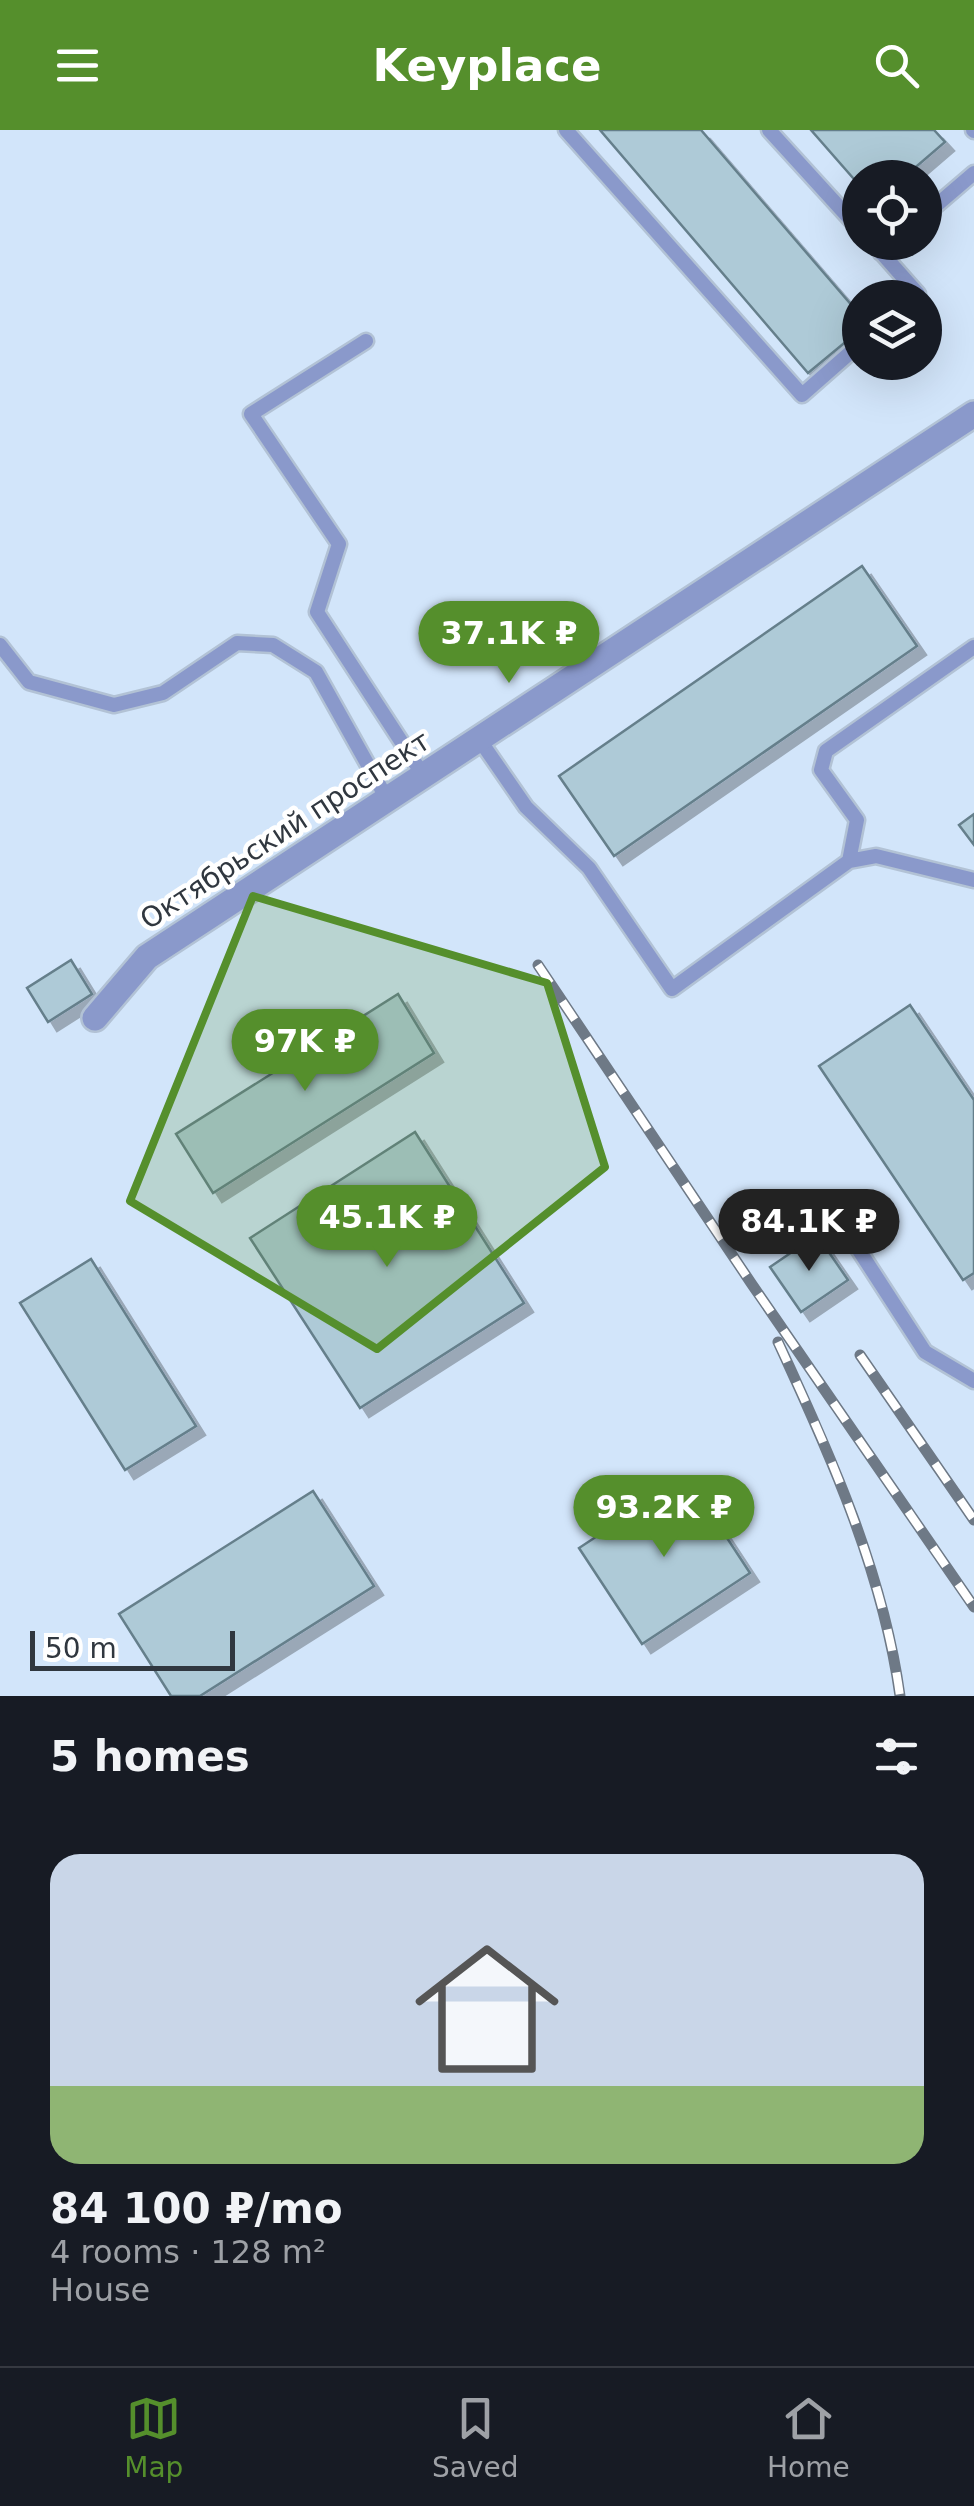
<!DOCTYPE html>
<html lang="en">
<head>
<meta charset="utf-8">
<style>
	body { margin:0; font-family:"DejaVu Sans",sans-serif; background:#242831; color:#f1f3f6; height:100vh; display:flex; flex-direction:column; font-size:38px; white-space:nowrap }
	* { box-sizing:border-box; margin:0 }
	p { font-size:32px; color:#9ea1a6 }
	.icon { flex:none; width:55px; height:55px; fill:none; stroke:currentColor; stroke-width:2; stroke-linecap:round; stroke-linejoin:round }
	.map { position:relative; height:1566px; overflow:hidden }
	.sheet { display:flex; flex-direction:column; background:#171b24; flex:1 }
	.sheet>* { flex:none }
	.tools { position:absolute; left:842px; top:30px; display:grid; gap:20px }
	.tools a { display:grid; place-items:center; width:100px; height:100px; border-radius:50%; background:#171b24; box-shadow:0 10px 40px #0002; font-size:50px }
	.scale { position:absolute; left:30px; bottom:25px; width:205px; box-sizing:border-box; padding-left:10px; border:5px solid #30373f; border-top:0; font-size:28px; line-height:35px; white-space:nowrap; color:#30373f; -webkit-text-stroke:8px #fff; paint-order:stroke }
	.price { position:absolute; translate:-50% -85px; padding:0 22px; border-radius:35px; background:#558f2c; color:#fff; font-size:32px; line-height:65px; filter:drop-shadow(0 2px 5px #0008) }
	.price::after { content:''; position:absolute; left:50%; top:60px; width:30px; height:22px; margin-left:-15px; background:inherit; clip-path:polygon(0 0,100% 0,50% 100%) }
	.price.selected { background:#222; color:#fff }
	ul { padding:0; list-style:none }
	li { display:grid; align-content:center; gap:20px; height:530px; padding:0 50px }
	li+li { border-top:2px solid #363941 }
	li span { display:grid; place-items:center; height:310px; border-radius:30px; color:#555 }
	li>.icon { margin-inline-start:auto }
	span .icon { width:180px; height:180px; fill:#fffc; stroke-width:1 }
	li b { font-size:42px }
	h2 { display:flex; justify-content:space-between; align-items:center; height:120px; padding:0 50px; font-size:42px }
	header { display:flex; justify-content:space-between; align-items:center; height:130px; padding:0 50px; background:#558f2c; color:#fff; font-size:45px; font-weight:600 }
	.dock { display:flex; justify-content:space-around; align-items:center; height:140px; border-top:2px solid #363941; background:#171b24; font-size:28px; color:#9ea1a6 }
	.dock a { display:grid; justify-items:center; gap:5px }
	.dock .selected { color:#558f2c }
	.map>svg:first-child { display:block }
	.building { fill:#aecad7; stroke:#657f8b; stroke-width:2.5; filter:url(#shadow) }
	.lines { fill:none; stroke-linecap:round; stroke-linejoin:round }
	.service-casing { stroke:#b2c2d5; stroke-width:19 }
	.minor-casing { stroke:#b2c2d5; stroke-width:30 }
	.service { stroke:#8a99cb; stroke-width:14 }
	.minor { stroke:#8a99cb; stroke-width:25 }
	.rail-casing { stroke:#6e7986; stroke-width:11 }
	.rail { stroke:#fff; stroke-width:8; stroke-dasharray:22; stroke-linecap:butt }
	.marked { fill:#558f2c; fill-opacity:0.2; stroke:#558f2c; stroke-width:8; stroke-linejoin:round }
	.labels { text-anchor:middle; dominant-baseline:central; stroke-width:9; stroke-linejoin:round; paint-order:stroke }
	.street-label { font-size:28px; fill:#30373f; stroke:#fff }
</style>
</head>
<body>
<header><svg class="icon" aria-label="menu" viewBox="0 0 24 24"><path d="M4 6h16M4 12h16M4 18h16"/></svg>Keyplace<svg class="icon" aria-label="search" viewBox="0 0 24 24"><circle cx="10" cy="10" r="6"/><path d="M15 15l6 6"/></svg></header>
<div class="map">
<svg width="974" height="1566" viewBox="0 0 974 1566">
	<defs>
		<filter id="shadow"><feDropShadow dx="9" dy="9" stdDeviation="0" flood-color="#0004"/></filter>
	</defs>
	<rect width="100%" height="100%" fill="#d2e5fa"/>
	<path class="building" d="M600,0H701L860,185V200L808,243Z
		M811,0H934L945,12L903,48H860V56Z
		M862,436L917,516L614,726L559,646Z
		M974,684V715L959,695Z
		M71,830L92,864L48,892L27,858Z
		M398,864L434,923L213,1063L176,1004Z
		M910,875L974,970V1143L963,1150L819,936Z
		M415,1002L524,1173L360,1278L250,1108Z
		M817,1105L848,1150L801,1182L770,1137Z
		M91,1129L196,1296L125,1340L20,1173Z
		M687,1347L750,1443L642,1514L579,1418Z
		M313,1361L374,1456L200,1566H171L119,1484Z"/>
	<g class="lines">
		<g class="service-casing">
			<path id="service" d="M566,0L802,265L860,214
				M769,0L860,100
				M973,0L974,1
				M925,85L974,43
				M872,112L918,164L913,168
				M881,123L893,112
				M366,211L251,284L339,414L317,482L423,645
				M0,515L29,552L114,575L163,563L237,513L273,515L316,542L387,669
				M479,609L526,677L589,738L672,859L849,731L857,690L821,640L826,621L974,517
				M849,731L876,726L974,750
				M829,1074L925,1222L974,1251"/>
		</g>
		<g class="minor-casing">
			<path id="minor" d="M95,888L147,827L974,284"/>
		</g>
		<use href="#service" class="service"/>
		<use href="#minor" class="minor"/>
		<g class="rail-casing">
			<path id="rail" d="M538,835L751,1153L974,1477
				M778,1212C830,1324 883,1442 900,1566
				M860,1225L974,1390"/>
		</g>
		<use href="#rail" class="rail"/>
	</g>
	<path class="marked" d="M253,766L547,853L605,1037L377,1219L130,1071Z"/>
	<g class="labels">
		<g class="street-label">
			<text transform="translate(285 700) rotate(-33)">Октябрьский проспект</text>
		</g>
	</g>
</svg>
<div class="tools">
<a><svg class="icon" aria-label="locate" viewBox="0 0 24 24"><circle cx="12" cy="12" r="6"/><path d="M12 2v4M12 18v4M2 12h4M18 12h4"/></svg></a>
<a><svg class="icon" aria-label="layers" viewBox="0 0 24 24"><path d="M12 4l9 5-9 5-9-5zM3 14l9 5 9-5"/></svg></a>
</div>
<div class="scale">50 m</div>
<b class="price" style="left:509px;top:556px">37.1K ₽</b>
<b class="price" style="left:305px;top:964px">97K ₽</b>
<b class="price" style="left:387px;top:1140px">45.1K ₽</b>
<b class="price selected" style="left:809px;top:1144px">84.1K ₽</b>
<b class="price" style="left:664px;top:1430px">93.2K ₽</b>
</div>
<section class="sheet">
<h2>5 homes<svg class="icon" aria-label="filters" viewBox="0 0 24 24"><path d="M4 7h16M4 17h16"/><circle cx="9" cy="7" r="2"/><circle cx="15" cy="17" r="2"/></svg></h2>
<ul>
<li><span style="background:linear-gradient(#c9d6e8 75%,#8fb573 0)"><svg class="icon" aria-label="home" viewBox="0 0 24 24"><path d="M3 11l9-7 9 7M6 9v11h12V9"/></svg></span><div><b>84 100 ₽/mo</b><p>4 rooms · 128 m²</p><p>House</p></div></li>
</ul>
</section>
<nav class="dock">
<a class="selected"><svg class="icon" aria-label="map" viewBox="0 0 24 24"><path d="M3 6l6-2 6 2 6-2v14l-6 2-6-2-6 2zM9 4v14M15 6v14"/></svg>Map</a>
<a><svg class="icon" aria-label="saved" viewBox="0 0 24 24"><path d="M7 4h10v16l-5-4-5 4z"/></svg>Saved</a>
<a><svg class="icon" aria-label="home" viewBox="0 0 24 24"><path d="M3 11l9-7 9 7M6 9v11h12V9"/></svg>Home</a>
</nav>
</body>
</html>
